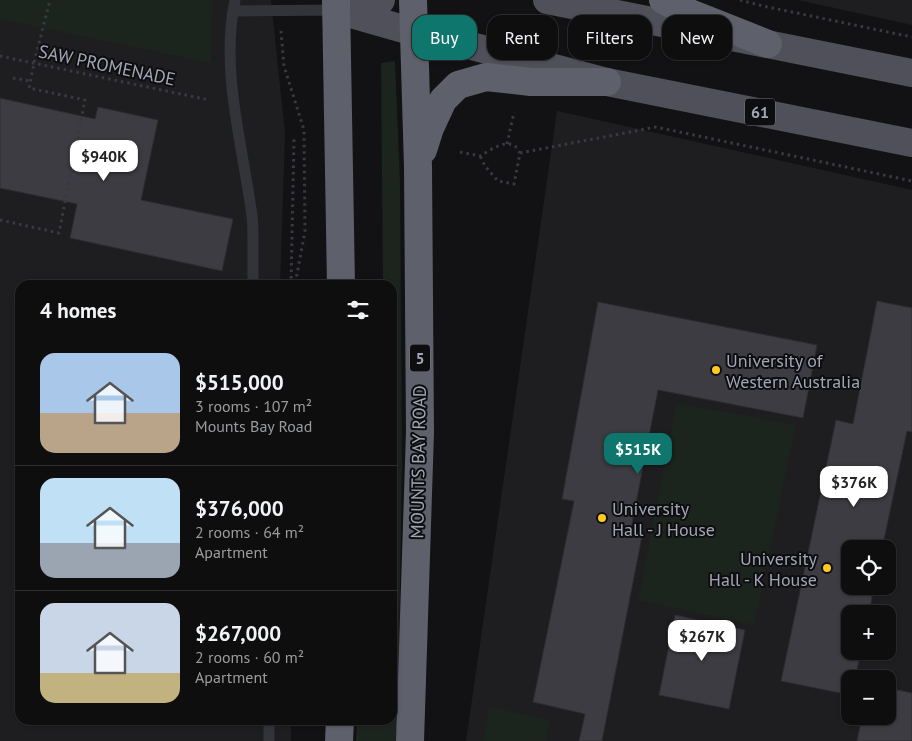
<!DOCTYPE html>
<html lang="en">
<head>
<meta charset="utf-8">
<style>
	body { margin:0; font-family:"PT Sans",sans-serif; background:#171718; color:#f1f3f6; height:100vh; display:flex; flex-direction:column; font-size:19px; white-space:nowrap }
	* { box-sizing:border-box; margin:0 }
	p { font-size:16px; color:#9b9c9e }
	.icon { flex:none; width:28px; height:28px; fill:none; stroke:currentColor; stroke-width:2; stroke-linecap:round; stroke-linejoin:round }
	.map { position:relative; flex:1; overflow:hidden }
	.drawer { position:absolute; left:15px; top:280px; width:382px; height:445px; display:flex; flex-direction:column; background:#0e0e0f; border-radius:15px; box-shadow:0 1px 4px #0004,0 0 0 1px #2e2e2f }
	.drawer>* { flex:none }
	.top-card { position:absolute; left:412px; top:15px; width:424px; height:45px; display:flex; gap:10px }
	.tools { position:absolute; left:841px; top:540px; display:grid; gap:10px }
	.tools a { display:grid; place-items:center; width:55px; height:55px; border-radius:10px; background:#0e0e0f; box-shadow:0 1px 4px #0004,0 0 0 1px #2e2e2f; font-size:25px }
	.price { position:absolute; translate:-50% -42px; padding:0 11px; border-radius:10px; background:#fff; color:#222; font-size:16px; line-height:32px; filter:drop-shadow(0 1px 2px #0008) }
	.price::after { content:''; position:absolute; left:50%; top:30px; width:15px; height:11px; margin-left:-8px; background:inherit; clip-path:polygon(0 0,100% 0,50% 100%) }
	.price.selected { background:#0f766e; color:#fff }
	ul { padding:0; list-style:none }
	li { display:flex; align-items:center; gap:15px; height:125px; padding:0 25px }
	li+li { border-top:1px solid #2e2e2f }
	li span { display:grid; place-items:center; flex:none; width:140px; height:100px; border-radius:15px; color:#555 }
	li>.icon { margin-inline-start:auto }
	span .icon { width:60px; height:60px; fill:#fffc; stroke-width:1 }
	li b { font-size:21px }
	h2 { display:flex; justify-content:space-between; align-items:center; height:60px; padding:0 25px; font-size:21px }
	.tag { padding:0 18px; border-radius:15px; background:#0e0e0f; box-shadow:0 1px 4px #0004,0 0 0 1px #2e2e2f; font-size:18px; line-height:45px }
	.tag.selected { background:#0f766e; color:#fff }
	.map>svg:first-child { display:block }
	.built { fill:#1e1e21; fill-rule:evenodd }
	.green { fill:#1c241e }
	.building { fill:#3c3c42; stroke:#2d2c31 }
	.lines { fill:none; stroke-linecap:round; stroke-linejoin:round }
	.path { stroke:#393a41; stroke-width:3; stroke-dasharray:2.5 4; stroke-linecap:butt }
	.lane { stroke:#33333a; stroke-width:11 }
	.primary { stroke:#4f5059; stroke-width:28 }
	.highway { stroke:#5e616b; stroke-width:28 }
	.poi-dot { fill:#ffca20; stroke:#0e0d0f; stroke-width:2 }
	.labels { text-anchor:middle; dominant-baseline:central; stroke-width:4; stroke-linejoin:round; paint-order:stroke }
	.shield { fill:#0e0d0f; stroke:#767884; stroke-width:1 }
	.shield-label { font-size:16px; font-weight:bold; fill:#a2a6b6 }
	.street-label { font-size:18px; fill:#a2a6b6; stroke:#0e0d0f }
	.poi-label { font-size:18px; fill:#a2a6b6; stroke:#0e0d0f; text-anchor:start }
</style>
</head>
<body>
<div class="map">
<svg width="912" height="741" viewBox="0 0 912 741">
	<rect width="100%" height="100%" fill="#121214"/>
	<path class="built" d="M0,0H271L285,133L280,285H20V720H291V741H0Z
		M798,0H912V25Z
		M557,111L912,190V741H466ZM850,549H888V586H850ZM850,614H888V651H850ZM850,679H888V716H850Z"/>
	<path class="green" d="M0,0H212L211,63L0,19Z
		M395,61L400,183L402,461L398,711L396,741H356L357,720H392V285H383L381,63Z
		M677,403L796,425L754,625L638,600Z
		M489,707L550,720L546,741H483Z"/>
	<path class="building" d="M0,98L95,119L98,107L158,120L141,200L233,219L222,271L70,238L77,204L0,188Z
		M877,301L912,308V432L907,431L882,549H850V586H874L869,614H850V651H861L855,679H850V695L781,681L836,420L853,424Z
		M598,302L817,345L803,418L658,390L630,534L642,536L602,741H579L585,714L533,702L574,501L562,499Z
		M675,615L745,630L729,709L659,695Z
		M888,688L912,693V741H857L862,716H888Z"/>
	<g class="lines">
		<path class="path" d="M740,0L763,6L912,37
			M281,31L284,66L304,130L305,231L295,285
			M0,56L209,100
			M13,78L30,81
			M507,144L514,112
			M460,152L480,156C489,151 505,139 515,146C517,148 518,151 520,153L514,184L498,181L485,166L480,156
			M520,153L656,127L912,181
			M0,220L59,233L85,100L29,88L34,63L50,0
			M291,285L294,138"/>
		<path class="lane" d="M235,0C220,70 243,147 252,216C253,224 253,231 253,239C253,254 253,270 253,285
			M233,11L336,10
			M269,720V741"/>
		<path class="primary" d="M547,0L912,73
			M337,10L414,32L453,41L607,82L912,143
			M338,10L381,0"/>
		<path class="highway" d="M336,0L341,285
			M663,0L680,9L768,44
			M423,150L430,128L443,100L458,85L486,77L531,82H607
			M339,741L340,720
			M410,741L420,432L418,167L413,0"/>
	</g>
	<g class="poi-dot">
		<circle cx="716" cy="370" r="5"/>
		<circle cx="602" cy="518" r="5"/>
		<circle cx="827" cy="568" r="5"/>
	</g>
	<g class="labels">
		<g class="shield">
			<rect x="745" y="98.5" width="30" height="27" rx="4"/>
			<rect x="410" y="344.5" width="20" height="27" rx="4"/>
		</g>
		<g class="shield-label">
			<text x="760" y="112">61</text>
			<text x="420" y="358">5</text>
		</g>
		<g class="street-label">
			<text transform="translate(107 65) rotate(12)">SAW PROMENADE</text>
			<text transform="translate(418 462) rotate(-89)">MOUNTS BAY ROAD</text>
		</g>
		<g class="poi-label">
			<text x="726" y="360">University of<tspan x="726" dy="21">Western Australia</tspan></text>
			<text x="612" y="508">University<tspan x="612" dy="21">Hall - J House</tspan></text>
			<text x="817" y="558" text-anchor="end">University<tspan x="817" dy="21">Hall - K House</tspan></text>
		</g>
	</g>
</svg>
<div class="tools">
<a><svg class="icon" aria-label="locate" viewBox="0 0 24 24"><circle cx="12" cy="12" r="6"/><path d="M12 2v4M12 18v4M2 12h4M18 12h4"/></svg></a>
<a>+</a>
<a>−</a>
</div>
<b class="price" style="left:104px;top:182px">$940K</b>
<b class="price selected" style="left:638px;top:475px">$515K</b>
<b class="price" style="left:854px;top:508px">$376K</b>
<b class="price" style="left:702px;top:662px">$267K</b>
<div class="top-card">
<a class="tag selected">Buy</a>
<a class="tag">Rent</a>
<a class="tag">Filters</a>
<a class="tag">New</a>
</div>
<section class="drawer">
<h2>4 homes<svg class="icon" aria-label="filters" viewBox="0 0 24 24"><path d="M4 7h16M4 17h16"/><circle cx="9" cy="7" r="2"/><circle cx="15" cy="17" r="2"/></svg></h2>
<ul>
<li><span style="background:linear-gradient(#a9c7e8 60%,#b9a48a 0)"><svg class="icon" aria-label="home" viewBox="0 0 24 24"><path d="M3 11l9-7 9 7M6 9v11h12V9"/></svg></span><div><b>$515,000</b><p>3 rooms · 107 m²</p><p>Mounts Bay Road</p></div></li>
<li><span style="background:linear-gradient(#bfe0f5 65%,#9aa5b1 0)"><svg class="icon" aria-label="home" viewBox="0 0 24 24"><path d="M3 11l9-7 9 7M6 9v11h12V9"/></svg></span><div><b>$376,000</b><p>2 rooms · 64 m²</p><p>Apartment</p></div></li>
<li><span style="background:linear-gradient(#c9d6e8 70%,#c2b280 0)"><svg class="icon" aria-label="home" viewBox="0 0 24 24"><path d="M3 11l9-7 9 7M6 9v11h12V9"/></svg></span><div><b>$267,000</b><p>2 rooms · 60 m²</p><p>Apartment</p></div></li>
</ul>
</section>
</div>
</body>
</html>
